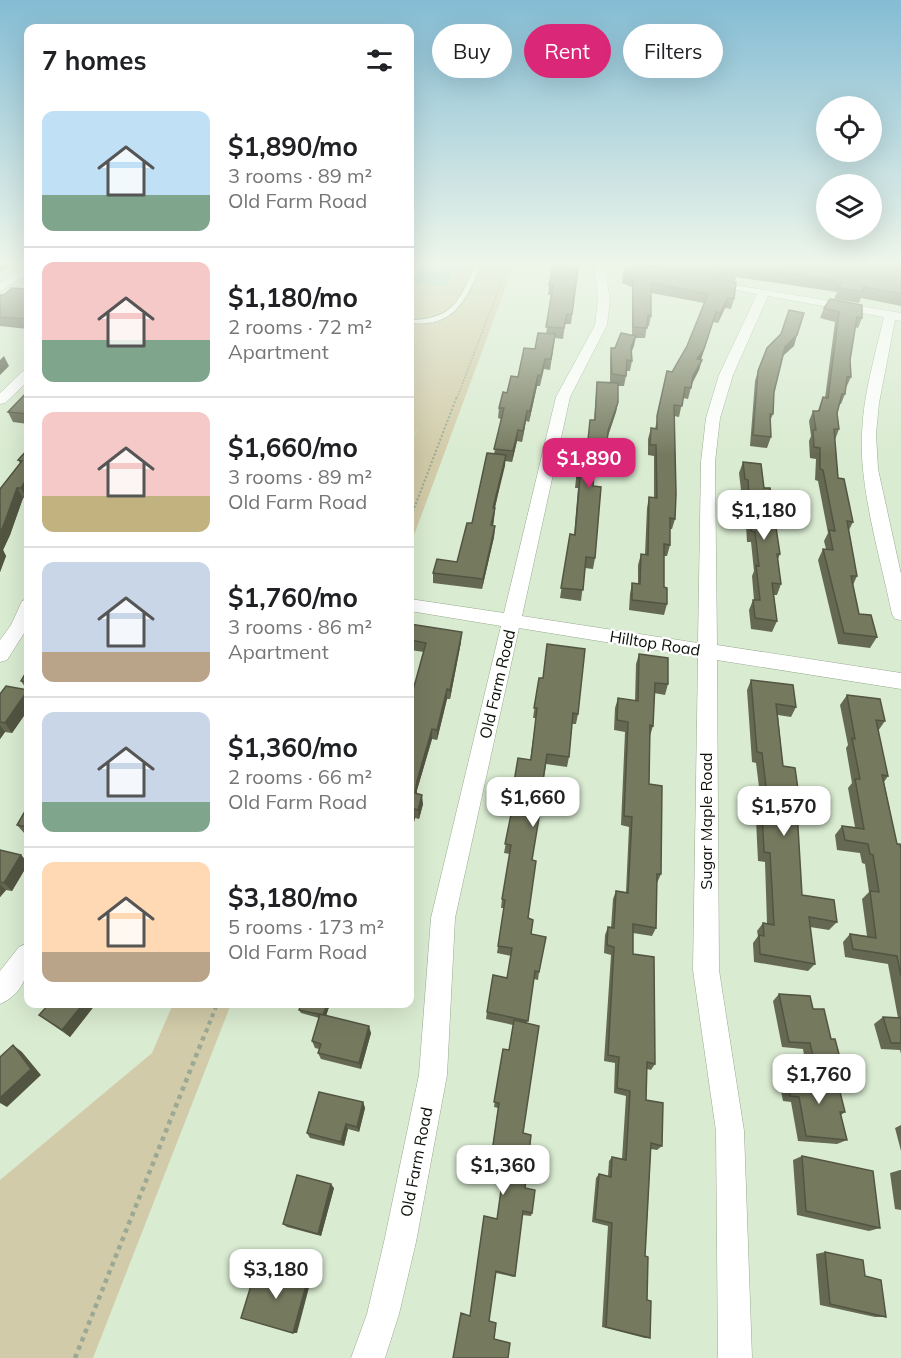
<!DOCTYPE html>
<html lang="en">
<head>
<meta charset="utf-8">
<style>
	body { margin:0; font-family:Mulish,sans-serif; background:#f2f2f2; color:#202124; height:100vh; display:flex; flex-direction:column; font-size:22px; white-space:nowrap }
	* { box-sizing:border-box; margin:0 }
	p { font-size:20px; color:#757577 }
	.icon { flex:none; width:33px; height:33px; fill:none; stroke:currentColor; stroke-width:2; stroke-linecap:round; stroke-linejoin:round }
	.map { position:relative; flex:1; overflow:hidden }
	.sheet { position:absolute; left:24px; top:24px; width:390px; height:984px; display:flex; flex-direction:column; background:#fff; border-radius:12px; box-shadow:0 6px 24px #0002 }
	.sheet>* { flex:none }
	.banner { position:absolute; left:432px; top:24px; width:378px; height:54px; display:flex; gap:12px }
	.controls { position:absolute; left:816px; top:96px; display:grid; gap:12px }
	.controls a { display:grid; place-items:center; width:66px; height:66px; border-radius:50%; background:#fff; box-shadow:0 6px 24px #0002; font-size:30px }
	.price { position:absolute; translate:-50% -51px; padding:0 14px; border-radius:12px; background:#fff; color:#222; font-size:20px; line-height:39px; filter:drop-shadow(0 2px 3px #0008) }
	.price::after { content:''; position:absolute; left:50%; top:36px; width:18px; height:14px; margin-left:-9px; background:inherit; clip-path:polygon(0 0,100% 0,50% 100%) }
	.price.selected { background:#db2777; color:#fff }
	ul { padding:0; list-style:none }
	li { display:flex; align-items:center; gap:18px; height:150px; padding:0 18px }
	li+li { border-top:2px solid #e0e0e0 }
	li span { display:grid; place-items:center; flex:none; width:168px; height:120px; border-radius:12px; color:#555 }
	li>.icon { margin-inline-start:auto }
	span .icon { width:72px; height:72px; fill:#fffc; stroke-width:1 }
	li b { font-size:26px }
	h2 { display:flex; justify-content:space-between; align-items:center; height:72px; padding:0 18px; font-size:26px }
	.pill { padding:0 21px; border-radius:27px; background:#fff; box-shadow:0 6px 24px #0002; font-size:21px; line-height:54px }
	.pill.selected { background:#db2777; color:#fff }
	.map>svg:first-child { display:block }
	.green { fill:#d2cba9 }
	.water { fill:#8fc7b5 }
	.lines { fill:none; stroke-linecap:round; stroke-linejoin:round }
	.lane-casing { stroke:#99aa91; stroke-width:2 }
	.street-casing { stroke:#99aa91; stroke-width:1 }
	.path-far3 { stroke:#9ba994; stroke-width:1.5; stroke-dasharray:1.5 1.5; stroke-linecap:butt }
	.path-far2 { stroke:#9ba994; stroke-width:2; stroke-dasharray:2 2; stroke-linecap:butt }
	.path-far1 { stroke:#9ba994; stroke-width:4; stroke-dasharray:4 4; stroke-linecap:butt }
	.path { stroke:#9ba994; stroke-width:4.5; stroke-dasharray:4.5 4.5; stroke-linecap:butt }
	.lane { fill:#fff; fill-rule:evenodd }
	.street { fill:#fff; fill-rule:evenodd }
	.wall { fill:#656952 }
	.shaded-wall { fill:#525542 }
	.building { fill:#757a5f; stroke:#525542; stroke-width:1.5 }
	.labels { text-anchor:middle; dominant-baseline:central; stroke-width:4.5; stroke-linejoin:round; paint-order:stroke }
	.street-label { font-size:16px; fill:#0c1209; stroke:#fff }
</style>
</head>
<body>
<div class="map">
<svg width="901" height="1358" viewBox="0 0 901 1358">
	<rect width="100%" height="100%" fill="#d9ebd1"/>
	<path class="green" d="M410,265H514L410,546V447L418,427L410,444Z
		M173,1004H231L93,1358H0V1180L152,1053Z"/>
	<path class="water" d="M420,265H456L446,286L411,283L419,268L426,267Z"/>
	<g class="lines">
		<g class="lane-casing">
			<path id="lane" d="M475,265H481C466,299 455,327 412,323L411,322L414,320C455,318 460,299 475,265Z"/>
		</g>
		<g class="street-casing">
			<path id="street" d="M24,265H28V272L0,292V283Z
				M594,265H604L610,299L607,325L570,397L522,616L698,643L701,462L706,418L719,375L757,294L705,284V280L901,313V321L895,320L879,403L876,434L878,469L901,574V620L895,619L892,614C881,560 859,488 862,434C863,395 875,356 884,317L768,296L733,375L720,418L715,462L717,645L901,673V689L717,660L719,970L744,1131L752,1358H718L716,1131L693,970L698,657L519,628L455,918L447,1075L416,1242L399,1314L385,1358H351L367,1314L384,1242L419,1075L431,918L501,626L410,611V599L504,613L556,397L595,325L598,299Z
				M614,265H634L659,272L653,275L615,267Z
				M28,370V381L5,403L0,404V393L23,371Z
				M28,599V627L7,660L0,662V640L11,625L22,601Z
				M28,943C31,968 26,993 0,1004V971L19,947Z"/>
		</g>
		<path class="path-far3" d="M457,398L508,265"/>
		<path class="path-far2" d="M410,519L457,396"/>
		<path class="path-far1" d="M206,1032L217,1004"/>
		<path class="path" d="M75,1358L206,1031"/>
		<use href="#lane" class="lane"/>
		<use href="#street" class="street"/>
	</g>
	<path class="wall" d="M646,265H901V306L861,298L859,303L834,299L837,292L736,277L735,281Z
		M573,268H578L571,324H565L563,339L555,338L550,370L544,369L540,386H537L529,422L526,421L522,442L517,441L512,462L505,461L495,508L494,519L493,526H495L494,537L482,589L433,583V573L457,562L472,523L494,454L501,419L498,418L499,408L507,393L535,349L546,334L552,295H548L549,285Z
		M623,273L734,299L731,309L725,308L718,323L713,322L701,360L699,370L692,384L688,399L683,398L679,417L674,416L675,519L672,529H670V545L667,556H664V587L667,604L664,615L629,610L630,594L632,583L638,584V565L641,554H645L647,508L649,497L654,498V456L648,455V439L651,428L655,429L667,371L672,372L687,346L704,303L651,293V316L649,326H647L645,338H635L632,351V361L630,371H627L624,386H618V402L616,412L607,438L604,464L595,463L593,486L595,558L593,569L585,568L581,601L560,598L570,534L574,535L578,488H575L578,460L587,440L594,420L597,382L610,383V358L611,348H615L632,335V287L622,283Z
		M28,275V329L0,326V295H4L26,289V285L24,279Z
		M824,308L862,318L858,328L855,327L850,360L851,377L846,388L845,394L841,404H839L837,413L839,429L835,440L838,478L853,522L849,530L857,576L853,585L859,614L877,637L870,648L838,644L818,560L823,549H826L824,541L828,533L818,481L815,480L816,459L810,458L809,441L811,436L809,421L813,411H818L823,397L825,398L835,322L820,318Z
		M794,346L783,356L774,392L773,414L770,421L771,437L767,448L750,446L755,381L758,371Z
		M28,391V424L13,422L8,412Z
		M28,449V496L27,499L23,498L10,535L3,550L6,556L0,572V489L20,463L18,460Z
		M743,462L764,488L780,554L778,559L781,584L777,595H774L777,621L772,632L751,629L749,610L753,600H754L752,576L754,571L751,542H747L744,490H741L739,473Z
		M410,624L461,642L450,699H447L437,740L432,739L417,790V794L423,804L419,819L415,818L410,837L424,652L410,650Z
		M639,654L668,684L665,695L654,693L653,726L650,736L649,784L661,874L657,883L656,928L652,936L633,933V954L655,1064L651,1070L647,1069L646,1100L662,1146L657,1150L651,1149L645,1256L647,1300L650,1338H645L602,1327L608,1226L592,1222L596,1178L599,1174L608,1176L609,1161L612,1157L622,1159L626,1096L614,1093L615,1063L604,1061L611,955L604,953L605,935L608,927L611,928L613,899L616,891L626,892L629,827L621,825L625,732L614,730L615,708L618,698L635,701L636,664Z
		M28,669V710L12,733L5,732L0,739V694L27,690L21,681Z
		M539,678L578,714L576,724H572L569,757L567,767L546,764L532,860L528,918L539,972L538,980L534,979L527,1023L523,1133L525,1188L532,1213L531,1216L522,1215L515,1276L514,1277L496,1273L489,1321L494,1339L508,1358L470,1316L497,1219L502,1180L488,1177L498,1108L494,1107L502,1055L509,1050L513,1025L486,1019L487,1012L507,978L511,956L497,953L504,908H501L502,899L510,854L504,853L513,804H511L512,794L530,760L536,718H533Z
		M751,680L796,707L791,717L778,715L783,766L801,811L797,816L802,895L837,922L829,930L810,927L815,964L808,971L754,962L753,943L758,936L757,931L763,923H767L765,862L758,861L756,820L762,811L756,763L752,762L747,690Z
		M847,695L885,721L878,731L888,776L884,782L897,844L901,849V1054L900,1050L881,1049L874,1024L883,1017L898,1018L888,964L845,957L843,942L850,934L867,936L862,899L869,892L865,864L862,863L860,853L837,850L835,835L842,826L855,827L848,788L852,783L846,748L848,745L840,705Z
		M28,806V835L25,834L17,825Z
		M0,850L21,855L28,863V864L12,891L6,890L0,897Z
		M779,994L813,1009L840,1058L832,1064L805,1062L803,1049L782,1047L773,1001Z
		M49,1004H93L95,1005L70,1037L39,1015Z
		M301,1004H330L326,1016L371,1033L361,1069L321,1059L318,1053L319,1049L315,1048L312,1041L319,1018L301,1013L299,1010Z
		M794,1069L830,1091L845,1112L841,1115L847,1140L837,1144L798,1141L791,1102L783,1101L780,1086L787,1081L786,1075Z
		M363,1102L365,1108L359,1132L348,1129L344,1146L310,1138L307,1133Z
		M901,1125V1151L895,1128Z
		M802,1156L880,1228L869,1231L797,1215L793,1160Z
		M900,1170H901V1210L895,1209L890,1173Z
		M334,1188L321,1236L287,1227L283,1224Z
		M825,1252L865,1276L886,1317H875L820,1305L816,1254Z"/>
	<path class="shaded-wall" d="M0,265H9L0,272Z
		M728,298L725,308L718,323L720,313Z
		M716,312L701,359L695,369L697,359Z
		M797,335L794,346L781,357L785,347Z
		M636,336L634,346L629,357L631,347Z
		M4,356L9,366L0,375V360Z
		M702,360L699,370L690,386L693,376Z
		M538,375L537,386L529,422L530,411Z
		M618,402L616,412L606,442L608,431Z
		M527,411L526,421L522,442L523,431Z
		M518,430L517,441L512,462L513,451Z
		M506,455L505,466L492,519L493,508Z
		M28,477V496L27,499L21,488Z
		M17,488L23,498L10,535L3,550L6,556L0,572V533Z
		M495,508L494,519L491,536V525Z
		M495,526L494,537L482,589L483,579Z
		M462,632L461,642L450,699V690Z
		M447,689V699L437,740V730Z
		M28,690V710L12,733L5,723Z
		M0,725L5,732L0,739Z
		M432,729V739L417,790L416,802L415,793L417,781Z
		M422,795L423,804L419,819L418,810Z
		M414,809L415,818L410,837V825Z
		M21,855L28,863V864L12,891L4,883Z
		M0,884L6,890L0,897Z
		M83,1004H93L95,1005L70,1037L62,1030Z
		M327,1004H330L325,1019L323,1015Z
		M369,1026L371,1033L361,1069L359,1063Z
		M13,1045L22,1052L41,1075L7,1107L0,1103V1098Z
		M363,1102L365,1108L359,1132L357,1127Z
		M346,1124L348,1129L344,1146L341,1142Z
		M331,1184L334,1188L321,1236L318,1234Z
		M308,1278L311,1280L297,1333H293Z"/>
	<path class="building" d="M553,265H573V268H578L572,314H567L564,328L546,327L553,285H549Z
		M629,265H643L736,282L734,299L728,298L720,313L716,312L704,349L697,359L702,360L693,376L691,388L685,387L682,406L674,405L676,494L675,519L670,518V545L664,544V587L667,588V604L632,600V583L640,584L641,554L648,555L649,497L657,498L656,445H650L651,428L657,429V416L667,371L672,372L687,346L708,294L651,283V316L648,315L647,328L633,327V278L623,273Z
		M707,265H901V294L863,287V292L838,288L843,282L738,266V270Z
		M28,275V319L0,317V295H4L12,288L26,289V281L24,279Z
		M830,299L862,305V318L857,317L850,360L851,377H847L845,394H842L837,413L839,429H834L838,478L844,479L853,522L847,521L857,576H851L859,614L871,615L877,637L844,633L823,549L833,550L829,530L835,531L823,470L820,469V448L814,447L813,430H816L813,411H819L823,397L828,398L839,312L824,308Z
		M789,310L804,313L797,335L785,347L774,392L773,414H770L771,437L753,435L758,371L767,348L781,334Z
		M538,333L555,334L551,359H545L541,376L538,375L530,411H527L523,431L518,430L513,451L494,449L504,408H499L503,392L507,393L511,376L518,377L524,348L535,349Z
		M621,333L636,336L631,347L632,361L627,360L626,376L612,374L611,348H615Z
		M597,382L618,383V402L608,431L606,454L596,453L593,486L601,487L595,558L586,557L583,590L561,588L570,534L575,535L580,477H577L578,460L582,440H588L590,420H595Z
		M28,391V414L8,412Z
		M28,449V477L21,488H17L4,524L0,533V489L22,461L18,460Z
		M487,453L506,455L493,508H495L491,525L495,526L483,579L433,573L437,559L457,562L467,523H472Z
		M743,462L761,464L764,488H770L780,554H777L781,584L772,583L777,621L755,618L753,600H760L756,565L759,566L755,532L751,531L748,480L745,479Z
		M410,624L462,632L450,690L447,689L437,730L432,729L417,781L415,793L422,795L418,810L414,809L410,825V701L426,643L410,640Z
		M547,644L585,649L578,714L573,713L569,757L547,754L542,787L544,788L532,860L536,861L528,918L533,920L531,934L546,937L539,972L535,971L528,1021L487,1012L493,975L507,978L512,948L498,946L505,900L502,899L511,845L505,844L515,795L512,794L518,758L531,760L537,708H534L539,678H543Z
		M639,654L668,658V684L655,683L653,726L650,725L649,784L662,786L661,874H657L656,928L633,924V954L654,957L655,1064L647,1062L646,1100L663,1103L662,1146L651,1143L645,1256L648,1257L647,1300L651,1301L650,1338L606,1327L612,1223L595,1219L599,1174L611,1177L612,1157L626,1160L630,1091L617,1088L619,1057L608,1055L614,947L607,945L608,927L614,928L616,891L628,893L632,817L624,816L628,722L617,720L618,698L638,701Z
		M28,669V682L21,681Z
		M751,680L793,685L796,707L776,704L783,766L795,768L801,811L797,810L802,895L834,900L837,922L809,917L815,964L760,954L759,935L764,936L763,923L774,925L770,853L764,852L762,811L769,812L762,753L757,752Z
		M6,686L28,690L5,723L0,722V694Z
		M847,695L880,699L885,721L876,720L888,776L882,775L897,844H900L901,849V976L897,956L853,949L850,934L876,938L870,891L879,892L873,855L870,854L868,844L845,840L842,826L864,829L855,779H860L852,738L855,739Z
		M28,806V827L17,825Z
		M0,850L21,855L4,883L0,882Z
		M779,994L810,996L813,1009H824L831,1039H835L840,1058L813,1056L810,1043L789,1042Z
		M49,1004H83L62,1030L39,1015Z
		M301,1004H327L323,1015L299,1010Z
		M320,1014L369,1026L359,1063L318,1053L321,1044L312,1041Z
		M883,1017L901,1018V1043H891Z
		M514,1020L539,1026L523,1133L531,1135L525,1188L535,1190L532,1213L523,1211L515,1276L496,1271L489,1321L496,1323L494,1339L510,1343L508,1358H453L461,1313L470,1316L484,1216L497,1219L503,1176L489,1173L499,1103L494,1102L503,1049L509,1050Z
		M13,1045L31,1069L0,1098V1057Z
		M794,1069L825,1072L830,1091L840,1092L845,1112H840L847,1140L806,1136L799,1097L790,1096L788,1081H796Z
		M319,1092L363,1102L357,1127L346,1124L341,1142L307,1133Z
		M802,1156L873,1171L880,1228L806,1211Z
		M297,1175L331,1184L318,1234L283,1224Z
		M825,1252L863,1260L865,1276L881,1280L886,1317L830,1304Z
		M271,1268L308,1278L293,1333L241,1318L253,1279L266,1283Z"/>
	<linearGradient id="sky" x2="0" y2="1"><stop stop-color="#84bcd4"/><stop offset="0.58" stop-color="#eef6ea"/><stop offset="1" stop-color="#eef6ea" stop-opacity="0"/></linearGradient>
	<rect width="901" height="455" fill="url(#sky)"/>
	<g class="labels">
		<g class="street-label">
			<text transform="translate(655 643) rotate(9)">Hilltop Road</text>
			<text transform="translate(497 684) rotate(-77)">Old Farm Road</text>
			<text transform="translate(706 821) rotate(-90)">Sugar Maple Road</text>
			<text transform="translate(416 1162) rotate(-79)">Old Farm Road</text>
		</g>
	</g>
</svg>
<div class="controls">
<a><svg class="icon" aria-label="locate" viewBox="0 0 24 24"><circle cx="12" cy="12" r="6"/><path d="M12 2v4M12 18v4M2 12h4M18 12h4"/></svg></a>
<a><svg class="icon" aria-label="layers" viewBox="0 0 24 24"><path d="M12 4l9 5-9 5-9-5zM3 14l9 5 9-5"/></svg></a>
</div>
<b class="price selected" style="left:589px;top:489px">$1,890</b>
<b class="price" style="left:764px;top:541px">$1,180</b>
<b class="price" style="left:533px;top:828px">$1,660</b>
<b class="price" style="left:784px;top:837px">$1,570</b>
<b class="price" style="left:819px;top:1105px">$1,760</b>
<b class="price" style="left:503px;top:1196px">$1,360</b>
<b class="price" style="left:276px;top:1300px">$3,180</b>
<div class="banner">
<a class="pill">Buy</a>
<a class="pill selected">Rent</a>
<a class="pill">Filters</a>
</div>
<section class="sheet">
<h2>7 homes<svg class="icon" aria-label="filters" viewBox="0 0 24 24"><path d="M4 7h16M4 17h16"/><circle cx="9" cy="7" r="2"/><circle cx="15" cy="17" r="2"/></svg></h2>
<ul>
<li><span style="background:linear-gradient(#bfe0f5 70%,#7fa58c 0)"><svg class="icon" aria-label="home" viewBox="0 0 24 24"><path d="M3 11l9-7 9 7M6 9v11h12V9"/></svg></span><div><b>$1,890/mo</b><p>3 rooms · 89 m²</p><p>Old Farm Road</p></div></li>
<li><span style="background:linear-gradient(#f6c9c9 65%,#7fa58c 0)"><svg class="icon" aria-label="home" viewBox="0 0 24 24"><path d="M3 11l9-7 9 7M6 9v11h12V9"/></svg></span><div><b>$1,180/mo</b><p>2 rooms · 72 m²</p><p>Apartment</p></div></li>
<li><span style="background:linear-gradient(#f6c9c9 70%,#c2b280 0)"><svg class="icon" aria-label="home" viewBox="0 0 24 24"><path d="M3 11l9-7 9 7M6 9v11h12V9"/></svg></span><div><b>$1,660/mo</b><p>3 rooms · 89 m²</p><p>Old Farm Road</p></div></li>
<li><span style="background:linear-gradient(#c9d6e8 75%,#b9a48a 0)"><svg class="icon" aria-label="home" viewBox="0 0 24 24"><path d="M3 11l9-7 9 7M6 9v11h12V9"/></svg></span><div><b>$1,760/mo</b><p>3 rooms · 86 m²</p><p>Apartment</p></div></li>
<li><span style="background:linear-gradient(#c9d6e8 75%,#7fa58c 0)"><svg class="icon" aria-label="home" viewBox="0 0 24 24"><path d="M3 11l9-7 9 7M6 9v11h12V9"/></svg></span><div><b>$1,360/mo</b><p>2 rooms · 66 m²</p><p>Old Farm Road</p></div></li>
<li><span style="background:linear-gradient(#ffd9b3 75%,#b9a48a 0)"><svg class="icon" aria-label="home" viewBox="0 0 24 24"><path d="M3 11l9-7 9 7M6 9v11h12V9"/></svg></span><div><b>$3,180/mo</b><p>5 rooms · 173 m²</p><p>Old Farm Road</p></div></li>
</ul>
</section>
</div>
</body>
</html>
